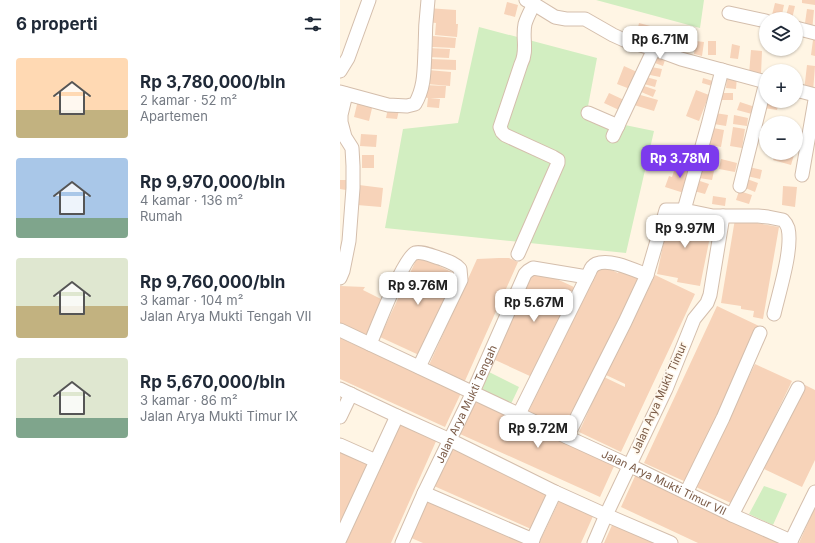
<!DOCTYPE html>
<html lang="id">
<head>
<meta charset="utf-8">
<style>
	body { margin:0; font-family:Inter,sans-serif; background:#f6f6f7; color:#1f2937; height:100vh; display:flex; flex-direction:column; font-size:15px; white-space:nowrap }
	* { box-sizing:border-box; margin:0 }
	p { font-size:13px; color:#747a83 }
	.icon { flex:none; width:22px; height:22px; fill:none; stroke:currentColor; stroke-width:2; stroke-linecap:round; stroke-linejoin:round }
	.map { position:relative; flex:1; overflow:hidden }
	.details { display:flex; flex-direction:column; background:#fff; width:340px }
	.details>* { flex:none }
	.buttons { position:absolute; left:419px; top:12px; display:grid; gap:8px }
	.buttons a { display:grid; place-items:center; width:44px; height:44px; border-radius:50%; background:#fff; box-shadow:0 1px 3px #0004; font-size:20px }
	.price { position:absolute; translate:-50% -34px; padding:0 9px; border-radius:8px; background:#fff; color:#222; font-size:13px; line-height:26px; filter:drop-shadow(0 1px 2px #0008) }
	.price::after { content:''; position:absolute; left:50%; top:24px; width:12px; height:9px; margin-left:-6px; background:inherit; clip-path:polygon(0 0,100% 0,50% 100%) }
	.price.on { background:#7c3aed; color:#fff }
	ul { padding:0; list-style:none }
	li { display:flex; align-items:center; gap:12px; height:100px; padding:0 16px }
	li span { display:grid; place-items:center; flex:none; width:112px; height:80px; border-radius:4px; color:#555 }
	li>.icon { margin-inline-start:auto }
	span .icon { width:48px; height:48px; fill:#fffc; stroke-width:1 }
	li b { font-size:17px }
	h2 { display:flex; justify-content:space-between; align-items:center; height:48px; padding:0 16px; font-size:17px }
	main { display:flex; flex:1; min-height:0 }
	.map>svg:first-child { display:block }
	.green { fill:#d2eec1 }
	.building { fill:#f7d3b9 }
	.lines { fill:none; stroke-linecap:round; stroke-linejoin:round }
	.minor-casing { stroke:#d4beac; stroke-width:15 }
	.minor { stroke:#fff; stroke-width:13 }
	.labels { text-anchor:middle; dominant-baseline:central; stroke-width:3.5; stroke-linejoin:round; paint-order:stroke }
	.street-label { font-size:11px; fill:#7a5a46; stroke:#fff8ed }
</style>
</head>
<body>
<main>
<section class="details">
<h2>6 properti<svg class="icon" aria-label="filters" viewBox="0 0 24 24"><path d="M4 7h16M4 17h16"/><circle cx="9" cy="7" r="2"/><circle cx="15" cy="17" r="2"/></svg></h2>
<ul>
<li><span style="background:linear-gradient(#ffd9b3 65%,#c2b280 0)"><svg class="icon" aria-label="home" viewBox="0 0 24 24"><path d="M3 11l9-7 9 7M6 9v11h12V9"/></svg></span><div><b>Rp 3,780,000/bln</b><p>2 kamar · 52 m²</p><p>Apartemen</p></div></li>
<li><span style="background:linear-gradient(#a9c7e8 75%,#7fa58c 0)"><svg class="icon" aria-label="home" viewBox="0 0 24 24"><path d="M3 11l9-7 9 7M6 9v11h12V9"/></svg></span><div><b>Rp 9,970,000/bln</b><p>4 kamar · 136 m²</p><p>Rumah</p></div></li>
<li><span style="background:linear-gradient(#dfe7d0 60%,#c2b280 0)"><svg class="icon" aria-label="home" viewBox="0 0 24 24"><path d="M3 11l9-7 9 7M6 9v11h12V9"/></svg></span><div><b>Rp 9,760,000/bln</b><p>3 kamar · 104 m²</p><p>Jalan Arya Mukti Tengah VII</p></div></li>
<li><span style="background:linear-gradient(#dfe7d0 75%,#7fa58c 0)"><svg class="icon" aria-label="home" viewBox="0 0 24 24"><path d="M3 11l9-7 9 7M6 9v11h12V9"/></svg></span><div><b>Rp 5,670,000/bln</b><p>3 kamar · 86 m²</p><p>Jalan Arya Mukti Timur IX</p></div></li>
</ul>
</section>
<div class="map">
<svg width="475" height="543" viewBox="0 0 475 543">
	<rect width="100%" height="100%" fill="#fff5e4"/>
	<path class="green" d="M256,0H364L360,28Z
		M139,27L257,58L246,117L314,131L286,253L45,228L63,129L118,123Z
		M147,371L179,387L170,406L137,391Z
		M424,486L447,494L433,525L409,514Z"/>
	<path class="building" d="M462,0H475V5L462,3Z
		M167,2L178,5L175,17L164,14Z
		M435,3L444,5L441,19H431Z
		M449,5L455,6L452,19H445Z
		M87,8L116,10V24H118L117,37L95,35L96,23L87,22Z
		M467,9L474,10L472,31L464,30Z
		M299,23L314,27L311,40L296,36Z
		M93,36L116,38L115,48L92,47Z
		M347,38L353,39L351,50L345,48Z
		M473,40H475V56L471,55Z
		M356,41L364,42L362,56L354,54Z
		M368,41H376V55H368Z
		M392,44L400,46L398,59L390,58Z
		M88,48L110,49L109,58L88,57Z
		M411,50L422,51L421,74H409Z
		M318,54L326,57L323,66L315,63Z
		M90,59L116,60V70L90,69Z
		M467,65L475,66L473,92L464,91Z
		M284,66L297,72L290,89L277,84Z
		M311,67L322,69L320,77L310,75Z
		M88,70L111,72L110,86L87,84Z
		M387,75L397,76L396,89L386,88Z
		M306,77L317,80L315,87L304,84Z
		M363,78L373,81L372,86L362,83Z
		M84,85L106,86L105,98H90L100,99L99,108L87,107L88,98L83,97Z
		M301,85L316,90L313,97L299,91Z
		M356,90L369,95L359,121L346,116Z
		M269,93L284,100L279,110L264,103Z
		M381,93H393V100H381Z
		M297,94L318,100L314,111L294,105Z
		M18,100L33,104L29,121L14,117Z
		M425,101H439L437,110L424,108Z
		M400,102L415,107L412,114L397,110Z
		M48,108L59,110L57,119L46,118Z
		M375,113L388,115L386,126L374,124Z
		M394,115L408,118L407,126L393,124Z
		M368,127L384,130L381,147L365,144Z
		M393,127L405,129L402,148L390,146Z
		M21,134L37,135L36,147L20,146Z
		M436,153H448L454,155L451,165L433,160Z
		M365,154L375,155L373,169L363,167Z
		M22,155H34V168H22Z
		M381,159L397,163L395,172L379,169Z
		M336,165L354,170L344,193L325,187L329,176L332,177Z
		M409,167L422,170L420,179L407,176Z
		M360,169L374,171L372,180L359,178Z
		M407,179L418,183L415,192L403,187Z
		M0,180H6V190L0,189Z
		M357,180L369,184L365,194L354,191Z
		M19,185L43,188L41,207L17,205Z
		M443,186L457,187L455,207L442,205Z
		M399,191L412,195L409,204L396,200Z
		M373,196L386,198L385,206L372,204Z
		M330,213L373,222L360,286L337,282L338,278L317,274Z
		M395,219L439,227L423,319L413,317L414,311L401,309V306L381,303Z
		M78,256L116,274L79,355L40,337Z
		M159,258H169L178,262L124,383L89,365L137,259Z
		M259,264L278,273L282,266L300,275L227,426L209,418L207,421L188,412Z
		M195,269L234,287L192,377L153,359Z
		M315,275L355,294L281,452L239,432L264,377L285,387V384L266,375L302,297L304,298Z
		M0,286L25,287L23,290L43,300L26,335L0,323Z
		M377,306L419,326L346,482L304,463Z
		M0,338L121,393L105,427L0,379Z
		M415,364L452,381L393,504L356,487Z
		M465,385L475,390V460L462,487L424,469Z
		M135,401L275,464L260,497L120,434Z
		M60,423L97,439L51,543H6Z
		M0,447L30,461L24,473H23L0,523Z
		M111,447L208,491L191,529L94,486Z
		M296,474L439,541L437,543H358L281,507Z
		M87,498L186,543H83L69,537Z
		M220,499L254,514L241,543H199Z
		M475,506V543H459L471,516Z
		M273,523L317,543H264Z"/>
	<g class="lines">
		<g class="minor-casing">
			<g id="minor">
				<path d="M186,0L194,4L215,17L226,19H245L273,35L284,40L314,49L341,59L426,82"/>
				<path d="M389,13L426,21"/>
				<path d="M456,28L475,33"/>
				<path d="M0,71L8,58L29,0"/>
				<path d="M456,90L475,95"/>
				<path d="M0,92L48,105L67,106L75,104C85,87 84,69 85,50C85,33 86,17 88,0"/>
				<path d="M248,113L278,126"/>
				<path d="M273,136L314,49"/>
				<path d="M462,175L475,100"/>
				<path d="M400,186L426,82"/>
				<path d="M344,210L368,125L382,70"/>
				<path d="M383,216H418L428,217L443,220C445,222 447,225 448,228C453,249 439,292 434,314"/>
				<path d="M178,254L218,163V160L213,157L165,135L162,132L160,127L181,64C188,51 182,38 185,24C187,17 191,10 194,4"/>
				<path d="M0,278L3,271L9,241L13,188V166L12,148L5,137L1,122V115L6,94"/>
				<path id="s1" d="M0,330L227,437L297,469L392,515L451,541"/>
				<path d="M30,344C36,330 64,257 75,253C82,251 92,256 99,258C107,261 115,263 120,269L121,280L79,367"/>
				<path d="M0,389L57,416L110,440L215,492L266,515L331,543"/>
				<path d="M179,414L250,271C251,268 254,265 256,264C270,258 294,270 307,275"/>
				<path d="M0,417L11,394"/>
				<path d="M227,437L285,322L307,275L326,210H344L373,216H383L370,295L367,303L354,319L326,389L266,515L254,543"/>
				<path d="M0,445L36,461"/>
				<path d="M84,493L193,540"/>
				<path d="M346,493L383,418L420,333"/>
				<path d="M392,515L458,388"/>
				<path d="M0,539L57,416"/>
				<path id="s2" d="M62,543L84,493L133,392L185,274L188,271L193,268L247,277"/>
				<path d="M191,543L215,492"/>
				<path d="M450,543L475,492"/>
			</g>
		</g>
		<use href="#minor" class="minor"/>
	</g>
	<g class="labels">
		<g class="street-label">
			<text transform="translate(319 398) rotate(-66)">Jalan Arya Mukti Timur</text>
			<text stroke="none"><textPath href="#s2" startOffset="153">Jalan Arya Mukti Tengah</textPath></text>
			<text stroke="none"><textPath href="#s1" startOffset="358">Jalan Arya Mukti Timur VII</textPath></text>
		</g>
	</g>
</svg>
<div class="buttons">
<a><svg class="icon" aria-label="layers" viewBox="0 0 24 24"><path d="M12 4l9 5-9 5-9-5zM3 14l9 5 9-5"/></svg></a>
<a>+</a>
<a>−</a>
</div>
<b class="price" style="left:320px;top:60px">Rp 6.71M</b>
<b class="price on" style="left:340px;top:179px">Rp 3.78M</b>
<b class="price" style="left:345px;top:249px">Rp 9.97M</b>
<b class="price" style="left:78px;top:306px">Rp 9.76M</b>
<b class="price" style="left:194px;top:323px">Rp 5.67M</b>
<b class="price" style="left:198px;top:449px">Rp 9.72M</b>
</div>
</main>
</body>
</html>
